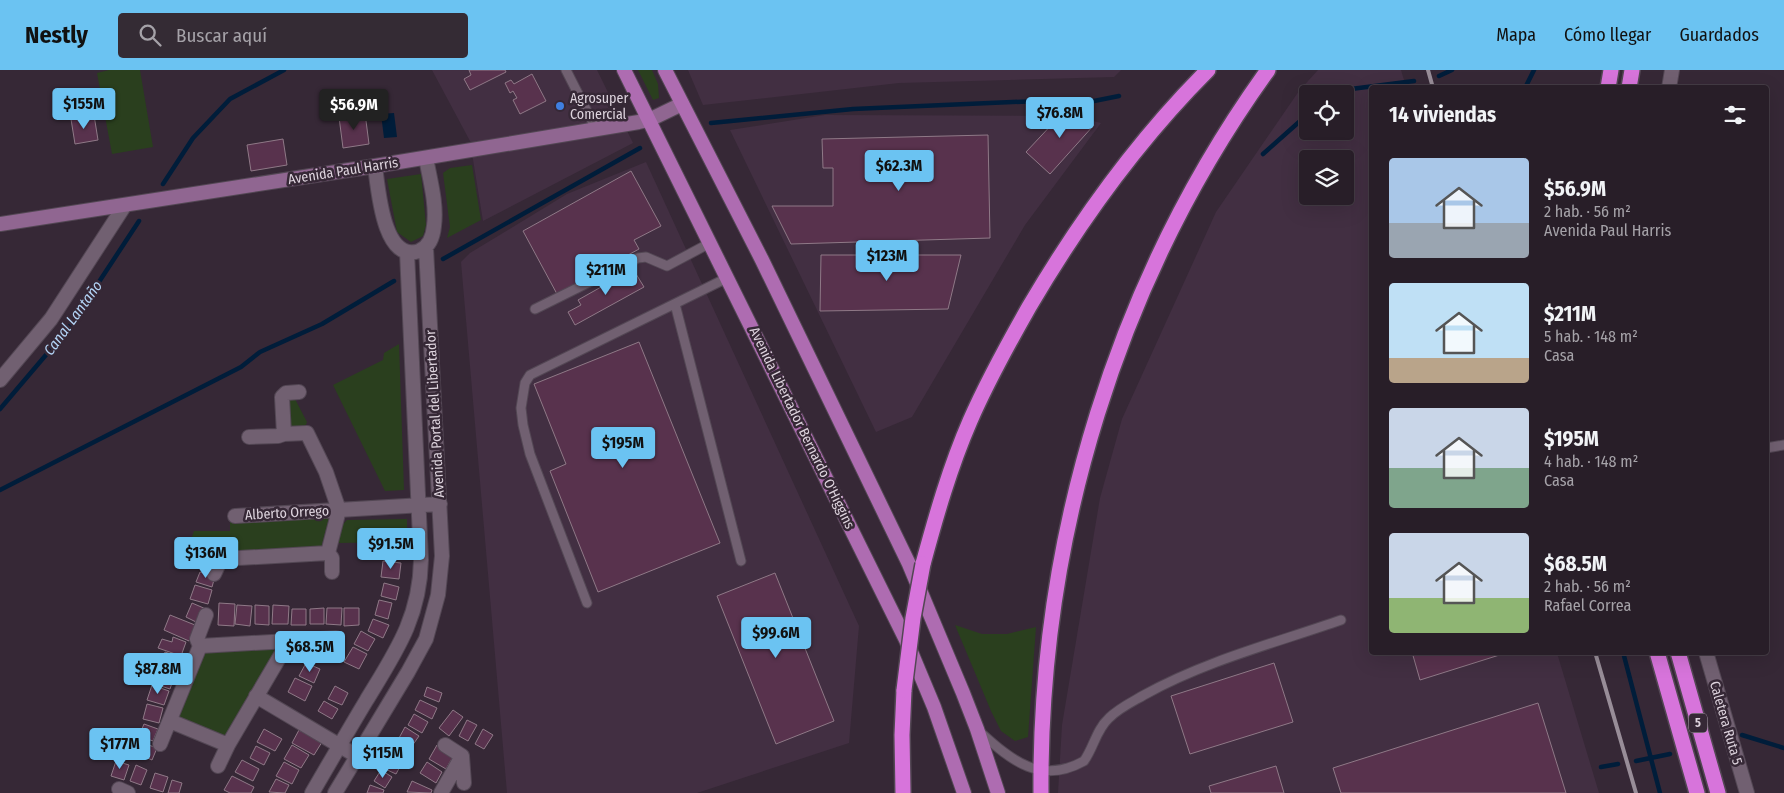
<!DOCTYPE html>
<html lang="es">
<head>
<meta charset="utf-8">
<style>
	body { margin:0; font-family:"Fira Sans Condensed",sans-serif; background:#342b34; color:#f1f3f6; height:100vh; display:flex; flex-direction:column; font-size:19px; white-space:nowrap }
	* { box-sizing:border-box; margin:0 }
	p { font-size:16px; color:#a5a2a8 }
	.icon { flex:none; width:28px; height:28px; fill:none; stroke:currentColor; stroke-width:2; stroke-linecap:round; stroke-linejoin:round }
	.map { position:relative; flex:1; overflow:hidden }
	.panel { position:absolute; left:1369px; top:15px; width:400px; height:570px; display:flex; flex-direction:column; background:#281e28; border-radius:5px; box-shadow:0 5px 20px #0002,0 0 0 1px #443c45 }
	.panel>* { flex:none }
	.buttons { position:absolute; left:1299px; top:15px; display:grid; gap:10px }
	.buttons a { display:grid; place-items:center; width:55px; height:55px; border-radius:5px; background:#281e28; box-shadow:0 5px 20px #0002,0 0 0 1px #443c45; font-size:25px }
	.price { position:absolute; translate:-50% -42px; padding:0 11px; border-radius:5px; background:#6bc3f2; color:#111; font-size:16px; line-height:32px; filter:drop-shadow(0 1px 2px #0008) }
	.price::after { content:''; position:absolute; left:50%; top:30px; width:15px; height:11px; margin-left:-8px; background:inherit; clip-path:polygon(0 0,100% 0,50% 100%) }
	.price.selected { background:#222; color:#fff }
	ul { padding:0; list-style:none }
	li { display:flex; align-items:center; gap:15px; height:125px; padding:0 20px }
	li span { display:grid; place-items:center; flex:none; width:140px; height:100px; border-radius:5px; color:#555 }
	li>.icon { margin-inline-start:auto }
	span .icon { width:60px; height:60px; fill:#fffc; stroke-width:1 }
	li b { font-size:21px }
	h2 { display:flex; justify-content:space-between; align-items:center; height:60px; padding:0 20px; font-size:21px }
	header { display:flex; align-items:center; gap:30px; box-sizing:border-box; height:70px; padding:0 25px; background:#6bc3f2; color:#111 }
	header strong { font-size:24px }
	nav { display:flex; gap:28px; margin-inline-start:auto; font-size:18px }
	.search { width:350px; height:45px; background:#342b34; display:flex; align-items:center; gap:12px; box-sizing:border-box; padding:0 18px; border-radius:5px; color:#a5a2a8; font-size:19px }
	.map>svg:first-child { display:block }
	.built { fill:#422f42; fill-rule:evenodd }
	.green { fill:#2a3f1e }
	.water { fill:#001d3a }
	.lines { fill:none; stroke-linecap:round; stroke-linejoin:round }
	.stream { stroke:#001d3a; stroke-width:4.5 }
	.building { fill:#58324d; stroke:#8f7987 }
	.service-casing { stroke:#534754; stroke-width:11 }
	.minor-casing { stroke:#534754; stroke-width:16 }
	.secondary-casing { stroke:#534754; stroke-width:16 }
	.primary-casing { stroke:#534754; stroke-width:16 }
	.motorway-casing { stroke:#534754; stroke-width:18 }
	.service { stroke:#716071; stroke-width:9 }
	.minor { stroke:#716071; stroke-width:14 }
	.secondary { stroke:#906691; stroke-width:14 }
	.primary { stroke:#ae6cb1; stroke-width:14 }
	.motorway { stroke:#d774db; stroke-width:15 }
	.rail { stroke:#988d98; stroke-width:4 }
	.motorway-bridge-casing { stroke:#534754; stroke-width:18; stroke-linecap:butt }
	.motorway-bridge { stroke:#d774db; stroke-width:15 }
	.shop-dot { fill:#3f7fe0; stroke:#362836; stroke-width:2 }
	.labels { text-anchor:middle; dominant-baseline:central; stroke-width:5; stroke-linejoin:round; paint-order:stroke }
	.shield { fill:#362836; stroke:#aca0ac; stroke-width:1 }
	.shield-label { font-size:12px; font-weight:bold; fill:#ded4de }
	.poi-label { font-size:14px; fill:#ded4de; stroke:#362836; text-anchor:start }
	.street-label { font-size:14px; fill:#ded4de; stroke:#362836 }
	.water-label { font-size:15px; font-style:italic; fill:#b3d3f5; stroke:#362836 }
</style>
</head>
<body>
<header>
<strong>Nestly</strong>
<div class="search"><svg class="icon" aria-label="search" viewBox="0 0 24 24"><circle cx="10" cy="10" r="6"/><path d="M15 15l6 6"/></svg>Buscar aquí</div>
<nav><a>Mapa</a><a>Cómo llegar</a><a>Guardados</a></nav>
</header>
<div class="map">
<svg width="1784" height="723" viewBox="0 0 1784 723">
	<rect width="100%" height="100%" fill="#362836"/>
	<path class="built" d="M432,0H597L633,73L483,151L470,71Z
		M688,0H1121L1114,7L899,13L703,35Z
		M1318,0H1401L1406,17L1371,18V582L1557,583L1599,723H1058L1062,655L1100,428L1122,349L1216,142L1299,21ZM1308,24H1345V61H1308ZM1308,89H1345V126H1308Z
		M825,45L1074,46L1101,53L1025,155L912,347L876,362L730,60Z
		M646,92L859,556L849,673L697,723H507L461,192L470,183L567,124Z"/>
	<path class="green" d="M109,0H140L153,77L112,84L97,3Z
		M638,0H652L658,14L659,28L653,30Z
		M472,95L481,150L447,168L450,157L443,103L450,98Z
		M421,104L426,155L423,166L411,172L397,162L387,109Z
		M399,274L404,420L385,421L333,315L383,290L384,283Z
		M289,329H295L307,352L305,357L290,358Z
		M329,448L321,478L208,483L205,479L187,481L194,461H230V450Z
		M407,449V472L337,473L340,457L347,450Z
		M955,555L982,564H1007L1036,557L1028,667L1015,671L1001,661L991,641Z
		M275,579L260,613L226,668L177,647L204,582Z"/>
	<path class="water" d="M394,43L397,67L384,68L381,44Z"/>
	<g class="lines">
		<path class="stream" d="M1439,6L1452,0
			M1525,18L1534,0
			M1329,24L1351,19L1414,11
			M711,53L853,39L1061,30L1089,32L1119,26
			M1263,84L1308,44
			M163,114L193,68L230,29L284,0
			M443,189L640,78
			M0,339L68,259L139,151
			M0,420L241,297L260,282L322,254L394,211
			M1623,582L1660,723
			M1742,665L1784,678
			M1636,691L1670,684
			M1601,697L1618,694"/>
	</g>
	<path class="building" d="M469,0H505L506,2L470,20L464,9L471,5Z
		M532,4L546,31L520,44L513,30L517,28L513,21L510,23L505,13L511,10L514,14Z
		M1071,34L1094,55L1050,104L1026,82Z
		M365,43L369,74L343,78L339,47Z
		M94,45L98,70L75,74L71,49Z
		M988,65L990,168L791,174L772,136H833V98H823L822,69Z
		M283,69L287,95L251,101L247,75Z
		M631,101L661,156L634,170L639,179L557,224L523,161Z
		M821,185H961L948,239L820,241Z
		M633,199L644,217L575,255L568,242L581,235L578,230Z
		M639,272L720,473L598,522L550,401L566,394L534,314Z
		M402,475V488H387V476Z
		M383,491L401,493L399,509L381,507Z
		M200,502L215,506L212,517L196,512Z
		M775,503L834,651L776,674L717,526Z
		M384,513L399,517L396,530L381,526Z
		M195,515L212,520L208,534L190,529Z
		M379,530L392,533L388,549L375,545Z
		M192,533L206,539L200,554L186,547Z
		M219,533L235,534L234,556L218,555Z
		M237,535L252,536L250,556L235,554Z
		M255,535L269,536V555L255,554Z
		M273,535L289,536L288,554H272Z
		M324,538V554H310V539Z
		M327,538H342L341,555L326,554Z
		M344,538H359V555L344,556Z
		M292,539H306V555H291Z
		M170,545L195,555L189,571L164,560Z
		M373,549L389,555L383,568L368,561Z
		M361,561L375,569L368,581L354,574Z
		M173,567L186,572L181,586L158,578L162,569L172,572Z
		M353,577L367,584L359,599L344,592Z
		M165,582L180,587L175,601L160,596Z
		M1412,582H1509L1420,610Z
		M306,593L320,599L314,613L299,606Z
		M1274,593L1293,652L1190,684L1171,626Z
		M163,600L175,604L170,619L152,613L154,606L160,608Z
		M295,608L312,616L305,631L288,622Z
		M152,615L169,621L164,635L147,630Z
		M335,616L348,623L342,635L328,629Z
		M427,617L442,623L439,632L424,626Z
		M420,630L437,638L432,649L415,640Z
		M324,631L338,639L332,649L318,641Z
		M1538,633L1566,723H1341L1333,698Z
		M147,634L163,638L159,653L143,649Z
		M453,640L463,647L449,666L439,658Z
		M414,644L428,652L422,663L408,655Z
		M467,650L477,655L468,671L459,666Z
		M144,654L158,659L153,671L139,666Z
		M405,657L419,666L412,676L399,668Z
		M264,659L282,669L275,681L257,672Z
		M483,659L493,665L484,679L475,674Z
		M299,660L322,672L314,685L292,673Z
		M396,672L409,679L404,689L390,682Z
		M143,673L157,678L152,690L139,684Z
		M292,675L309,685L301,698L284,689Z
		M437,675L454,685L446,699L429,689Z
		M256,676L270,683L264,695L250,688Z
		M389,687L402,693L396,704L383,698Z
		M242,690L259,699L253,711L235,702Z
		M116,691L129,695L124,710L111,706Z
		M284,692L299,700L292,714L276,706Z
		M427,692L442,702L436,713L420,703Z
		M136,695L147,700L141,715L130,711Z
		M1276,696L1284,723H1211L1209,716Z
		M381,700L392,707L385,718L374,711Z
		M155,703L168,707L163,722L150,718Z
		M232,706L254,717L251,723H230L224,720Z
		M276,709L289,715L285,723L269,722Z
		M172,710L182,713L179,723H168Z
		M412,711L432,720L431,723L407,722Z
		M370,715L384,720L383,723H367Z"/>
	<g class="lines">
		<g class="service-casing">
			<path id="service" d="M566,0L596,59
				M675,234L741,491
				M535,239L638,188L646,187L667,196L710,173
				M1766,378L1784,375
				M587,533L530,384L523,355L521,338L525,313L530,305L727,208
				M980,662C1012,691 1041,715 1084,691C1094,677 1096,660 1109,648C1119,638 1132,632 1144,625C1205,591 1275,573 1341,550"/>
		</g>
		<g class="minor-casing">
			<path id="minor" d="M1669,18L1672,0
				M375,96C378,117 383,194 419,181C429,177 433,167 434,156C437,134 430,110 426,88
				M0,310L51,249L125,135
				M249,367L278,366L284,364
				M235,446L440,434
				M328,483L332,488V502
				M214,504L221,489L328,483L339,440L326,402L307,363L284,364L282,327L286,323L299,322
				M289,571L336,568
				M200,576L197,569L206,545
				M1706,582L1747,723
				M256,626L357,686
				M160,674L200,576L289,571L228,675L170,651
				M445,675L462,686L464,713
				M218,696L228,675
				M119,719L128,723
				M312,723C330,692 348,661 366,631C395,583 420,548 421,490L407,182
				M335,723L408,602L426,569L438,525L442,486L426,178
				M441,723L462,686"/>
		</g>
		<g class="secondary-casing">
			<path id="secondary" d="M0,154L375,96L639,52L649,50L682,34"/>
		</g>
		<g class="primary-casing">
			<path id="primary" d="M624,0L906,570L934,637L964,723
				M665,0L762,190L909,494L963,623L977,659L998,723"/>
		</g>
		<g class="motorway-casing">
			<path id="motorway" d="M1608,18L1611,0
				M1629,18L1632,0
				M923,494C936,446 950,397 970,351C987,312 1008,274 1029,237C1079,152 1138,70 1208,0
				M1657,582L1697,723
				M1678,582L1718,723
				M903,723L902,665L904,620
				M1041,723C1039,467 1118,208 1268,0"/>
		</g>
		<use href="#service" class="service"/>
		<use href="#minor" class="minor"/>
		<use href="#secondary" class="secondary"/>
		<use href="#primary" class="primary"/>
		<use href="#motorway" class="motorway"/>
		<path class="rail" d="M1428,0L1433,18
			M1595,582L1636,723"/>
		<g class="motorway-bridge-casing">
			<path id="motorway-bridge" d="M904,620L913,548L923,494"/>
		</g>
		<use href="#motorway-bridge" class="motorway-bridge"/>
	</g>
	<circle class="shop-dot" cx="560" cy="36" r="5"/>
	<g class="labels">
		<rect class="shield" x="1689" y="643.5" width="18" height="19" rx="4"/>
		<g class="shield-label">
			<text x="1698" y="653">5</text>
		</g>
		<g class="poi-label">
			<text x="570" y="28">Agrosuper<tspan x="570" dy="16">Comercial</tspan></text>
		</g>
		<g class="street-label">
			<text transform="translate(343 101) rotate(-9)">Avenida Paul Harris</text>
			<text transform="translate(435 344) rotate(-93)">Avenida Portal del Libertador</text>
			<text transform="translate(802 358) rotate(64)">Avenida Libertador Bernardo O'Higgins</text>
			<text transform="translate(287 443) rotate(-3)">Alberto Orrego</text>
			<text transform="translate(1726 653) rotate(74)">Caletera Ruta 5</text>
		</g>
		<g class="water-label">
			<text transform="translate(73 248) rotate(-54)">Canal Lantaño</text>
		</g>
	</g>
</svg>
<div class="buttons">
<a><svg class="icon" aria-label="locate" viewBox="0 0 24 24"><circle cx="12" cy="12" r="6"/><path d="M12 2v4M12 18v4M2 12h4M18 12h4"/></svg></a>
<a><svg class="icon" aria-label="layers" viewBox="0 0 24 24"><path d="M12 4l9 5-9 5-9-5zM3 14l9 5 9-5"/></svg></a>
</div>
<b class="price" style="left:84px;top:60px">$155M</b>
<b class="price selected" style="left:354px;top:61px">$56.9M</b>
<b class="price" style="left:1060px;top:69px">$76.8M</b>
<b class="price" style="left:899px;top:122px">$62.3M</b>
<b class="price" style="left:887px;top:212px">$123M</b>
<b class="price" style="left:606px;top:226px">$211M</b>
<b class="price" style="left:623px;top:399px">$195M</b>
<b class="price" style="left:391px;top:500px">$91.5M</b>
<b class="price" style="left:206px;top:509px">$136M</b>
<b class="price" style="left:776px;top:589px">$99.6M</b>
<b class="price" style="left:310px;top:603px">$68.5M</b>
<b class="price" style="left:158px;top:625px">$87.8M</b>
<b class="price" style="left:120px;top:700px">$177M</b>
<b class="price" style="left:383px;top:709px">$115M</b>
<section class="panel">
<h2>14 viviendas<svg class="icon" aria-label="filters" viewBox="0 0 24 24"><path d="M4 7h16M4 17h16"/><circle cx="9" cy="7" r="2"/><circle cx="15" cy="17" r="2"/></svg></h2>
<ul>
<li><span style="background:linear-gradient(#a9c7e8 65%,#9aa5b1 0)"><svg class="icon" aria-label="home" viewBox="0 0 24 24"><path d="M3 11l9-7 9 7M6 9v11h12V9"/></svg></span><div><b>$56.9M</b><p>2 hab. · 56 m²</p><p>Avenida Paul Harris</p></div></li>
<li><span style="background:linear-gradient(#bfe0f5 75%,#b9a48a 0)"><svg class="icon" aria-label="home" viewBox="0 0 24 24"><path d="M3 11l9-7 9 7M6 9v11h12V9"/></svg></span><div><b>$211M</b><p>5 hab. · 148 m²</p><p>Casa</p></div></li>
<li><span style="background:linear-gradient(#c9d6e8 60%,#7fa58c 0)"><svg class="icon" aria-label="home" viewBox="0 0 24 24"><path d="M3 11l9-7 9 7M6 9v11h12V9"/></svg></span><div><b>$195M</b><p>4 hab. · 148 m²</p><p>Casa</p></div></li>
<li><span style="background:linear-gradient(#c9d6e8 65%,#8fb573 0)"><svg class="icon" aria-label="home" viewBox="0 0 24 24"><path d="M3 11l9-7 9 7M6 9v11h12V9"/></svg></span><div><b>$68.5M</b><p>2 hab. · 56 m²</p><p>Rafael Correa</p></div></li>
</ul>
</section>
</div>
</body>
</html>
